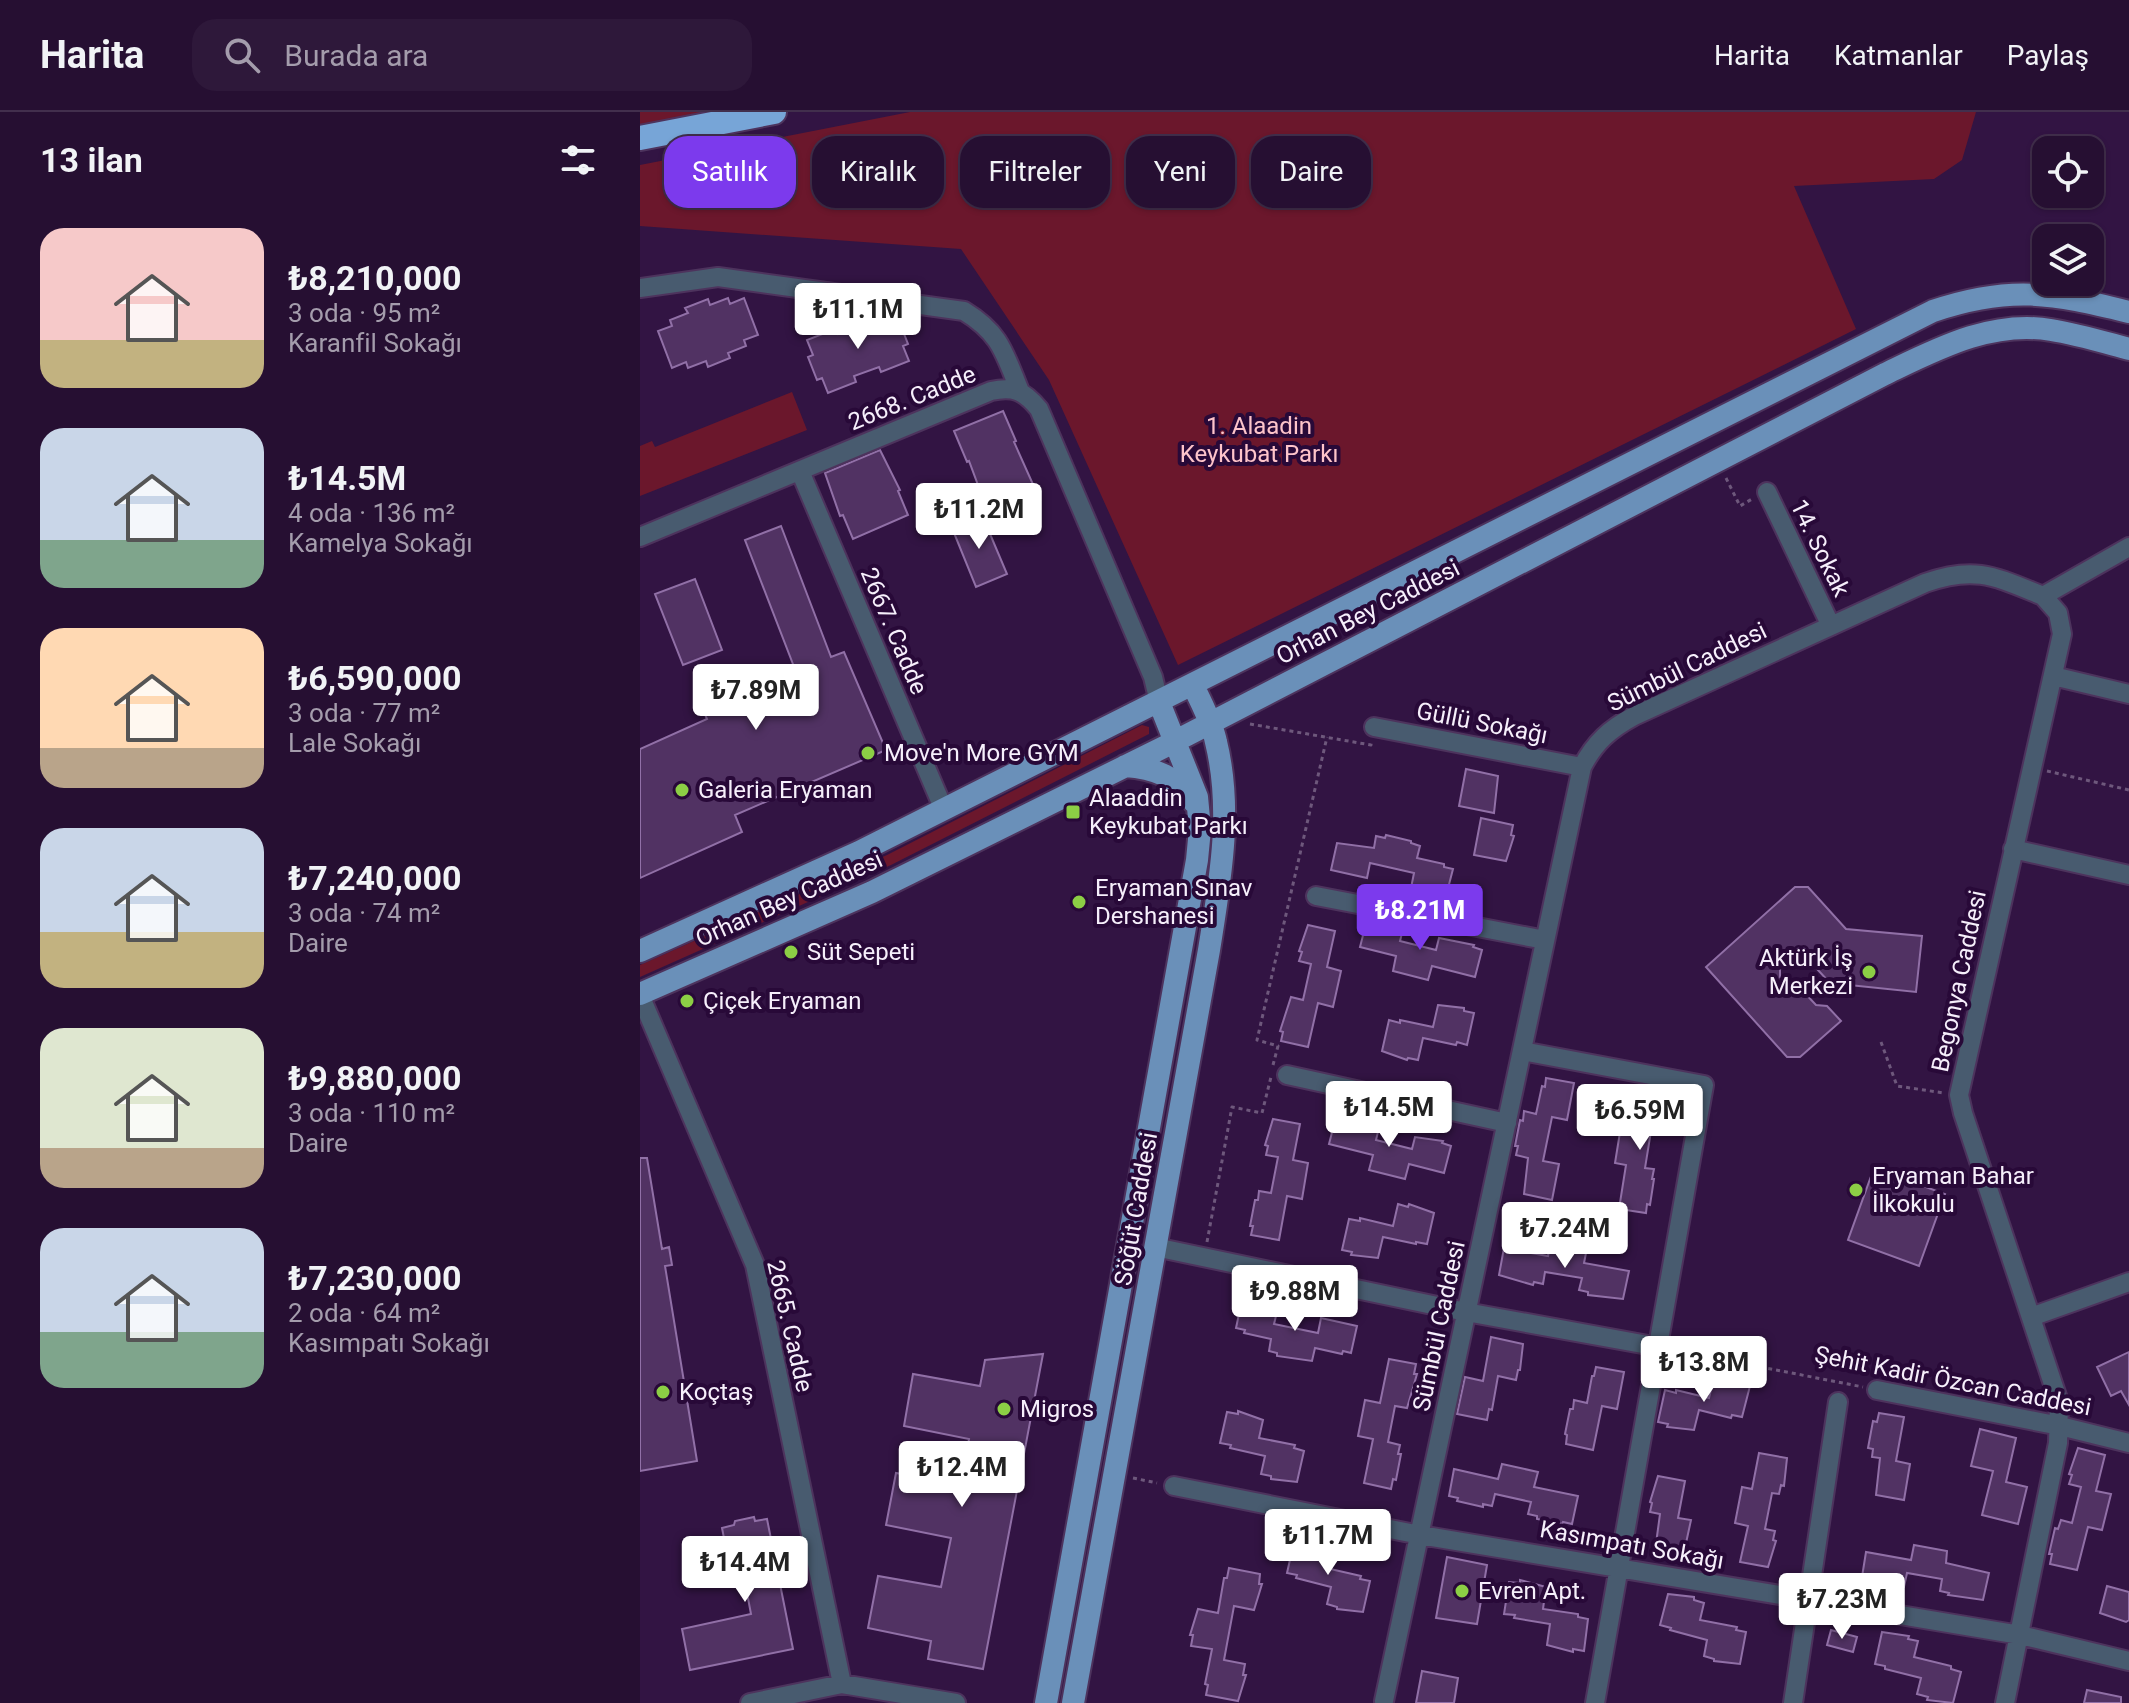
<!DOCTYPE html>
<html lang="tr">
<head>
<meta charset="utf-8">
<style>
	body { margin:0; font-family:Roboto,sans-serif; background:#2e183a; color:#f1f3f6; height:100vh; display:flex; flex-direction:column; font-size:30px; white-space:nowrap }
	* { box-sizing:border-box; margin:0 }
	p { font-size:26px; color:#a49cac }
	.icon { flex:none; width:44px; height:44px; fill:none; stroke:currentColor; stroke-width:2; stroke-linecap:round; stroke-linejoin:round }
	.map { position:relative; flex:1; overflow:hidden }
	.sheet { display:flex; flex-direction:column; background:#260f32; width:640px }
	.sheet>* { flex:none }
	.top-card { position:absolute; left:24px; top:24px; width:760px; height:72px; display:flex; gap:16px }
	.buttons { position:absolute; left:1392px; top:24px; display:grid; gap:16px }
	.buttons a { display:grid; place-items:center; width:72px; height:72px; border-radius:16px; background:#260f32; box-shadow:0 2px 6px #0004,0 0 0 2px #422f4d; font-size:40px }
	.price { position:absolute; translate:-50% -68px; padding:0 18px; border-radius:8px; background:#fff; color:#222; font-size:26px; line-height:52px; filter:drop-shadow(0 2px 4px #0008) }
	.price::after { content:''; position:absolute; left:50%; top:48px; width:24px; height:18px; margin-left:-12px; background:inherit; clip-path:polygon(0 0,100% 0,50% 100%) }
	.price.on { background:#7c3aed; color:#fff }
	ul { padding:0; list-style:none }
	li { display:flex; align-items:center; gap:24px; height:200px; padding:0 40px }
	li span { display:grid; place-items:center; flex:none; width:224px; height:160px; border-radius:24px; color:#555 }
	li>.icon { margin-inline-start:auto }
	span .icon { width:96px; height:96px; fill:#fffc; stroke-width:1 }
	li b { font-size:34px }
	h2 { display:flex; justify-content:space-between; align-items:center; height:96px; padding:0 40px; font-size:34px }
	.pill { padding:0 28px; border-radius:24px; background:#260f32; box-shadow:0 2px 6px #0004,0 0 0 2px #422f4d; font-size:28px; line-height:72px }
	.pill.on { background:#7c3aed; color:#fff }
	header { display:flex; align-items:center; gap:48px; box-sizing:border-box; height:112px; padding:0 40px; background:#260f32; border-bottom:2px solid #422f4d }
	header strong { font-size:38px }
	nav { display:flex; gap:44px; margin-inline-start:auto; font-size:28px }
	.search { width:560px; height:72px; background:#2e183a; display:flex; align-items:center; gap:20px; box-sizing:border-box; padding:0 28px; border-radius:24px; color:#a49cac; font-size:30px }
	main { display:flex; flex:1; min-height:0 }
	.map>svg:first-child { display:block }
	.green { fill:#6b172c }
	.building { fill:#513263; stroke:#9170a7; stroke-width:2 }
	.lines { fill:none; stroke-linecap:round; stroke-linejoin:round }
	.minor-casing { stroke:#4d335d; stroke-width:22 }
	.major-casing { stroke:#4d335d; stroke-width:26 }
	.highway-casing { stroke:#4d335d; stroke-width:28 }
	.path { stroke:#6e587c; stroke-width:3; stroke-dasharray:4 4; stroke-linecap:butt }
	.minor { stroke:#485b6f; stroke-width:18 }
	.major { stroke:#6a90b9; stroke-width:22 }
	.highway { stroke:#77a5d7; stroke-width:24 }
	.poi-dot { fill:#8cce45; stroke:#280938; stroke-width:3 }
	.labels { text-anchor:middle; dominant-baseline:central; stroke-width:8; stroke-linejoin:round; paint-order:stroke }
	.street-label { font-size:24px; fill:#f6effb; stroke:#280938 }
	.park-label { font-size:24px; fill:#fec4ca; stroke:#280938 }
	.poi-label { font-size:24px; fill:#f6effb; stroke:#280938; text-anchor:start }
</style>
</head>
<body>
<header>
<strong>Harita</strong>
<div class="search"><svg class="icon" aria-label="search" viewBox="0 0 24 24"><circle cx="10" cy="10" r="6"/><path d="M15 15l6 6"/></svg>Burada ara</div>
<nav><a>Harita</a><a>Katmanlar</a><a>Paylaş</a></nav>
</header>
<main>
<section class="sheet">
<h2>13 ilan<svg class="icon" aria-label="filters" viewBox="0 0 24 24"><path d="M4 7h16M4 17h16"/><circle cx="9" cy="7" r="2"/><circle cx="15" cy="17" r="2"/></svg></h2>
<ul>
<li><span style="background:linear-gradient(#f6c9c9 70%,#c2b280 0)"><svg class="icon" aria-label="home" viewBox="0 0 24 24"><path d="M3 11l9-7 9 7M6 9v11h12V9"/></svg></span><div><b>₺8,210,000</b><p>3 oda · 95 m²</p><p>Karanfil Sokağı</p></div></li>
<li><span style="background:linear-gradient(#c9d6e8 70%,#7fa58c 0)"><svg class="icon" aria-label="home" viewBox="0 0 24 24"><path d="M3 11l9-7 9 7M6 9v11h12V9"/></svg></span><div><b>₺14.5M</b><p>4 oda · 136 m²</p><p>Kamelya Sokağı</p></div></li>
<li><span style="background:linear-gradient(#ffd9b3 75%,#b9a48a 0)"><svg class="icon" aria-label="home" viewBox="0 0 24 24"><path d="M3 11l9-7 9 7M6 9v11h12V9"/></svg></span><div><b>₺6,590,000</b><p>3 oda · 77 m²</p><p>Lale Sokağı</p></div></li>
<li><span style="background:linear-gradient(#c9d6e8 65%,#c2b280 0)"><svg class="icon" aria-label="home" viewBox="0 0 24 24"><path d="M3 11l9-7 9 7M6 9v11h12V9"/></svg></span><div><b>₺7,240,000</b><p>3 oda · 74 m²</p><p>Daire</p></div></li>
<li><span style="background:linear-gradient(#dfe7d0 75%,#b9a48a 0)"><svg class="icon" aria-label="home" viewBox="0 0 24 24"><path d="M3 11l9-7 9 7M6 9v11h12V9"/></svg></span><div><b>₺9,880,000</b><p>3 oda · 110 m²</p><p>Daire</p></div></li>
<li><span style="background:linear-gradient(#c9d6e8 65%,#7fa58c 0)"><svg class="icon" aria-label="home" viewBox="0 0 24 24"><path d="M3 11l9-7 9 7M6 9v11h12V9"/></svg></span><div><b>₺7,230,000</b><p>2 oda · 64 m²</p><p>Kasımpatı Sokağı</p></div></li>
</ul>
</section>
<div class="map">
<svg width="1489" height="1591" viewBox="0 0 1489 1591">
	<rect width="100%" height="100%" fill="#321443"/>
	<path class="green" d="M0,0H73L0,14Z
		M270,0H1336L1322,48L1294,67L1154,74L1216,217L538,553L409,268L321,137L0,114V53Z
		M152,280L167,318L0,384V334L12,329L15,335Z
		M502,613L509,615V622L251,753L0,865V853L247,743Z"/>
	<path class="building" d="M88,186L90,192L104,186L118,223L104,228L106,234L88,241L90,246L68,255L66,249L48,256L46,250L32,256L18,219L32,214L30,208L48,201L45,196L68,187L70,193Z
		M239,199L250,201L254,211L259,209L268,232L263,234L269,249L241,260L239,255L214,264L216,270L188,281L182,266L177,268L168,245L173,243L167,228L195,217L198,222L222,213L220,207Z
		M363,299L376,329L374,330L400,388L351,408L329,349L327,350L314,319Z
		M240,338L260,378L258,379L268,403L213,427L203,403L200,404L185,361Z
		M342,403L367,462L336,475L312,416Z
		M141,414L191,545L204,540L246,638L95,703L102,720L0,766V637L67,607L64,600L156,560L105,428Z
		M55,467L82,538L43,553L15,482Z
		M826,657L858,664L854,701L819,694Z
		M841,706L873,713L871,723L874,724L866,749L834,743Z
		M746,723L771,729V731L780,734L777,746L804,752V755L813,757L806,784L771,776L774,761L730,751L727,766L691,758L697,731L734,736L736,724L745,726Z
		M1155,775H1168L1206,817L1282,824L1276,880L1190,871L1164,843L1154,842L1140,855V865L1151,878H1162L1176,893L1187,894L1201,909L1160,945H1147L1066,855Z
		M727,808L754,812V815L763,817L760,829L796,838L799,826L834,833L833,835L842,838L835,865L792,854L788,868L753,859L756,844L720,835Z
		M668,813L695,819L687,855L701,859L693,895L678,891L668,935L641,929L643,920L640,919L651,885L663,888L671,852L659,849L662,840L659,839Z
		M798,893L824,896V899L834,901L827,933L817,930L816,933L783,926L778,948L768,946L767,948L742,939L749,908L760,911V908L793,915Z
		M906,966L934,971L927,1008L912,1005L903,1049L919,1052L912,1088L884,1082L888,1046L876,1043L878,1034H875L880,1008L883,1009L884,999L896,1002L902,974L905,975Z
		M1001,980L1029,985L1027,994H1030L1023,1021L1011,1019L1005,1056L1014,1057L1012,1067H1014L1010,1093L1007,1092L1006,1101L979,1097L986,1053L975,1051L981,1014L995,1017Z
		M696,1005L705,1007L706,1005L731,1011L730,1013L739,1016L736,1028L772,1037L775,1025L803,1029L802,1031L811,1034L804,1061L769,1052L765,1067L729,1058L733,1043L689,1032Z
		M633,1007L660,1012L653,1048L668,1051L662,1087L647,1084L639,1128L611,1123L613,1114H610L615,1088H618L619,1079L631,1081L638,1045L626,1043L628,1034L625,1033Z
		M0,1046H7L22,1137L29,1135L32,1153L25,1154L57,1349L0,1359Z
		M1234,1056L1305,1082L1279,1154L1208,1128Z
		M758,1092L768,1095L769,1092L794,1101L787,1132L776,1130V1132L743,1125L738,1146L711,1143L712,1140L702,1138L709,1107L720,1109V1106L753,1114Z
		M911,1129L947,1136L944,1151L989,1159L983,1187L948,1183V1180L939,1178L942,1166L905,1160L903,1172L894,1170L893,1173L859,1163L864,1136L908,1144Z
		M602,1188L638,1196L634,1212L678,1221L681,1206L717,1214L711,1241L703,1239L702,1242L675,1236L672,1249L637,1244V1241L629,1239L631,1227L604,1221L605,1218L596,1216Z
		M851,1225L883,1232L880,1258H878L876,1268L858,1264L852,1298L849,1297L847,1308L817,1302L825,1265L843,1269Z
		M1489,1240V1293L1481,1279L1471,1284L1457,1255Z
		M403,1242L343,1557L288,1547L291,1529L228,1516L238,1464L301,1475L311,1426L246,1413L256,1361L321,1373L329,1327L264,1314L273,1262L340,1274L345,1248Z
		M749,1247L776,1252L774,1262H777L767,1296L755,1294L748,1330L760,1333L758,1342H761L756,1368L753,1367L751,1377L724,1371L733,1327L718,1324L725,1288L740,1291Z
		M956,1255L984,1260L977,1297L962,1294L953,1338L926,1332L927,1323L925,1322L930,1297H933L934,1288L947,1291L952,1264H954Z
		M1074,1265L1100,1269V1271L1110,1274L1102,1305L1092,1303L1091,1306L1059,1298L1054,1318L1027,1315L1028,1312L1018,1310L1025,1278L1036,1281V1278L1069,1286Z
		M598,1299L623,1308L619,1326L655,1333L654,1336L664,1339L657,1370L631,1367V1364L621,1362L625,1344L590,1336L591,1333L580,1331L587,1300L598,1302Z
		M1239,1301L1264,1305L1256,1349L1270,1352L1264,1388L1236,1383L1240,1346L1232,1345L1233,1337L1228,1336L1233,1309L1237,1310Z
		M1340,1317L1376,1326L1366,1370L1387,1375L1378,1412L1342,1403L1353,1359L1331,1354Z
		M1438,1336L1465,1343L1456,1379L1471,1382L1462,1418L1448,1415L1437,1458L1410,1452L1412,1442H1409L1415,1416L1418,1417L1421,1408L1432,1411L1441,1375L1429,1372L1432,1363L1429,1362Z
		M1119,1341L1147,1346L1144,1374L1141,1373L1139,1382L1132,1381L1125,1417L1135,1419L1133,1428L1136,1429L1128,1455L1100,1450L1108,1414L1095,1411L1102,1375L1112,1377Z
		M862,1352L898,1360L894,1375L938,1384L932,1412L923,1410L922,1412L897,1407V1404L888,1402L891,1390L855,1382L852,1394L843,1392V1395L817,1389L818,1386L809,1384L814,1357L858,1367Z
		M1018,1364L1045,1369L1038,1406L1051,1408L1043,1445L1015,1439L1020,1402L1010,1400L1012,1391L1010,1390Z
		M114,1405L115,1409L127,1407L153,1537L50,1558L42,1517L111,1502L103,1460L91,1462L82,1416L94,1413L95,1409Z
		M665,1429L690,1438L686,1456L721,1464L720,1467L730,1469L723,1500L697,1497V1495L687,1492L691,1475L656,1466L657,1463L647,1461L654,1430L664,1432Z
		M1274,1433L1307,1439L1306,1451L1349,1461L1343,1488L1308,1483L1309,1481L1300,1479L1302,1467L1267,1461L1264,1475L1229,1470L1230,1466L1222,1465L1226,1440L1271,1448Z
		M807,1445L847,1453L837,1512L796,1506Z
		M589,1456L620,1462L619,1472H622L614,1498L594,1494L584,1548L605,1552L603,1563H606L598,1589L566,1583L568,1573L565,1572L572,1537L551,1534L553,1523H550L558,1497L578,1501L584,1466H587Z
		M880,1468L906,1475L903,1497L938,1502V1505L948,1507L944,1539L933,1537V1540L907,1533L910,1512L874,1506L875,1503L864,1502L869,1470L880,1471Z
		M1467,1474L1489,1480V1508L1486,1510L1460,1501Z
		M1028,1482L1054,1485V1488L1064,1491L1060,1508L1097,1515L1096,1518L1106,1520L1100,1552L1074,1549V1547L1064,1544L1067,1528L1030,1518L1031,1516L1020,1513Z
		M1191,1518L1217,1525L1213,1540L1187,1533Z
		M1242,1520L1269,1524L1268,1527L1278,1529L1274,1545L1311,1554V1557L1321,1560L1313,1591L1287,1588L1288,1585L1277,1582L1281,1566L1245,1557V1554L1235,1552Z
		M782,1559L818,1566L814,1591H776Z
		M1447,1578L1481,1585V1591H1444Z"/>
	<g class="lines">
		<g class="minor-casing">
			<path id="minor" d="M0,176L78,165L324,199C360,221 364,240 379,277
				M160,359L304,698
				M1127,380L1191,514
				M0,425L351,279C374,274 384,279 399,297L513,565L519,590
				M1413,564L1489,582
				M734,615L942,655
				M1373,737L1489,763
				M676,784L905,828
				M0,883L115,1153L202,1572
				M882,939L1064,973L955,1591
				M647,963L867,1011
				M515,1135L826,1200L1019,1235
				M1391,1205L1489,1170
				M1237,1278L1420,1314L1489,1331
				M534,1374L780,1423L1380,1523L1489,1549
				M744,1589L942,655C955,630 970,617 994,604L1285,471C1336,453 1356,465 1403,484L1489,435
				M110,1591L202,1572L316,1591
				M1153,1591L1198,1290
				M1365,1591L1418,1331L1419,1290L1323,1001L1319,983L1422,522L1418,501L1403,484"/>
		</g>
		<g class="major-casing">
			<path id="major" d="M485,654C515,656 538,665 554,690
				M0,839L219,740L1293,199C1370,173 1412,181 1489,200
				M0,882L232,780L524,635L1245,262C1297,237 1351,208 1411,218C1437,222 1463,230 1489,237
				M406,1591L557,748L560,717L557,685L519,590
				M433,1591L569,838C580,769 593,699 576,630C572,610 561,591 553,573"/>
		</g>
		<g class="highway-casing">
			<path id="highway" d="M0,26L134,0"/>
		</g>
		<path class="path" d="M1086,366L1100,394L1112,387
			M610,612L731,633V631
			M1407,659L1489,678
			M1241,930L1257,974L1304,981
			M633,953L638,934L617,928L687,625
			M567,1130L592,995L622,1001L631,965
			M1034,1238L1223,1275
			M493,1366L517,1371"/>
		<use href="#minor" class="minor"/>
		<use href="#major" class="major"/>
		<use href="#highway" class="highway"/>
	</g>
	<g class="poi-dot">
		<circle cx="228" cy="641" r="8"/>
		<circle cx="42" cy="678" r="8"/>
		<rect x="425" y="692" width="16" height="16" rx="4"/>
		<circle cx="439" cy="790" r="8"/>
		<circle cx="151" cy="840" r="8"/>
		<circle cx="1229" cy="860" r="8"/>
		<circle cx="47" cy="889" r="8"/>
		<circle cx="1216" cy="1078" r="8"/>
		<circle cx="23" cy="1280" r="8"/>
		<circle cx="364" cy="1297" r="8"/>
		<circle cx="822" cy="1479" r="8"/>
	</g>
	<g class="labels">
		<g class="street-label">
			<text transform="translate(272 286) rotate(-22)">2668. Cadde</text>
			<text transform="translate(1180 436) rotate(64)">14. Sokak</text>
			<text transform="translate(728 500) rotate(-27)">Orhan Bey Caddesi</text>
			<text transform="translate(254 519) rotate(67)">2667. Cadde</text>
			<text transform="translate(1047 555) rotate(-26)">Sümbül Caddesi</text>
			<text transform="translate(842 611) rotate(11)">Güllü Sokağı</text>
			<text transform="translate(149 787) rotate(-24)">Orhan Bey Caddesi</text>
			<text transform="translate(1319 869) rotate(-78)">Begonya Caddesi</text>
			<text transform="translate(496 1097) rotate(-80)">Söğüt Caddesi</text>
			<text transform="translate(150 1214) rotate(77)">2665. Cadde</text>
			<text transform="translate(799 1214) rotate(-78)">Sümbül Caddesi</text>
			<text transform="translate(1313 1269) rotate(11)">Şehit Kadir Özcan Caddesi</text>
			<text transform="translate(992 1433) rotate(10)">Kasımpatı Sokağı</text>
		</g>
		<g class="park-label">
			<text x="619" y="314">1. Alaadin<tspan x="619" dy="28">Keykubat Parkı</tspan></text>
		</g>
		<g class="poi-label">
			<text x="244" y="641">Move'n More GYM</text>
			<text x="58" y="678">Galeria Eryaman</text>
			<text x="449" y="686">Alaaddin<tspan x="449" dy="28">Keykubat Parkı</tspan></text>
			<text x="455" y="776">Eryaman Sınav<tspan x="455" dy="28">Dershanesi</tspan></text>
			<text x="167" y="840">Süt Sepeti</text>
			<text x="1213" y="846" text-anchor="end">Aktürk İş<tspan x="1213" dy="28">Merkezi</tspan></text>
			<text x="63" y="889">Çiçek Eryaman</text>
			<text x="1232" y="1064">Eryaman Bahar<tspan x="1232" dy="28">İlkokulu</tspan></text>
			<text x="39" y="1280">Koçtaş</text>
			<text x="380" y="1297">Migros</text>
			<text x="838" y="1479">Evren Apt.</text>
		</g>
	</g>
</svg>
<div class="buttons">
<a><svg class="icon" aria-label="locate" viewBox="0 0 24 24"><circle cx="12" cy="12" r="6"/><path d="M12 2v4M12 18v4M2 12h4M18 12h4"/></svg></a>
<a><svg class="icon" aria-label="layers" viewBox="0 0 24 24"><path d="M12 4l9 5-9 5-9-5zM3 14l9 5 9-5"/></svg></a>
</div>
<b class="price" style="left:218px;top:239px">₺11.1M</b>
<b class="price" style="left:339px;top:439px">₺11.2M</b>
<b class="price" style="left:116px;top:620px">₺7.89M</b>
<b class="price on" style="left:780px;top:840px">₺8.21M</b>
<b class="price" style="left:749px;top:1037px">₺14.5M</b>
<b class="price" style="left:1000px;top:1040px">₺6.59M</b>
<b class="price" style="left:925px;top:1158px">₺7.24M</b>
<b class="price" style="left:655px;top:1221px">₺9.88M</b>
<b class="price" style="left:1064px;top:1292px">₺13.8M</b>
<b class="price" style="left:322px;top:1397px">₺12.4M</b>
<b class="price" style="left:688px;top:1465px">₺11.7M</b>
<b class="price" style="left:105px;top:1492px">₺14.4M</b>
<b class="price" style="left:1202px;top:1529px">₺7.23M</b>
<div class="top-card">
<a class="pill on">Satılık</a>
<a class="pill">Kiralık</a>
<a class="pill">Filtreler</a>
<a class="pill">Yeni</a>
<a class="pill">Daire</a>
</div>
</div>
</main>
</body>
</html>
